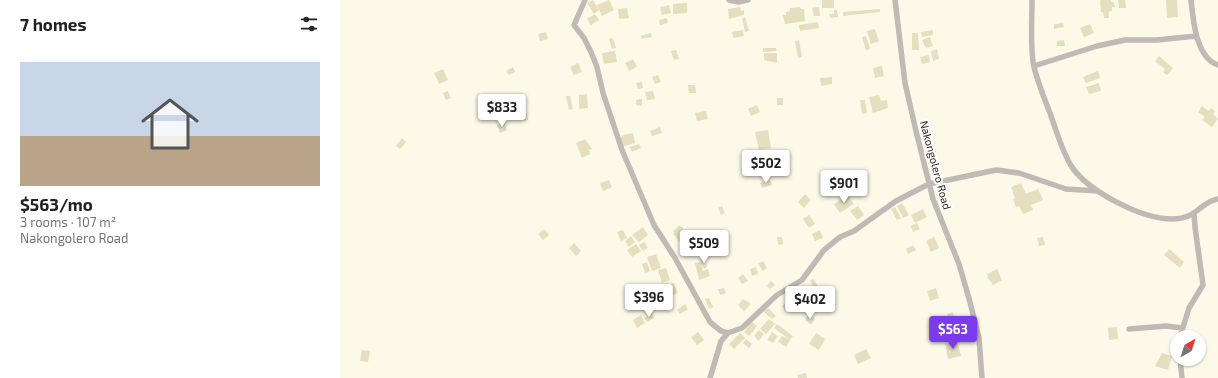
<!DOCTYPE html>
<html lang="en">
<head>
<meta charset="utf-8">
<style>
	body { margin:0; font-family:"Exo 2",sans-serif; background:#f6f6f6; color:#202124; height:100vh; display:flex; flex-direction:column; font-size:15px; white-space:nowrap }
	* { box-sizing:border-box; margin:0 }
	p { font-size:13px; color:#757577 }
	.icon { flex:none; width:22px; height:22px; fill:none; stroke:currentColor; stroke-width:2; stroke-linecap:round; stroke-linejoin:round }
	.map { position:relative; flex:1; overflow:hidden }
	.drawer { display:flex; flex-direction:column; background:#fff; width:340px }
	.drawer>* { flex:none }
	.needle { width:26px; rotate:39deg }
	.buttons { position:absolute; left:830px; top:330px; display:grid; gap:8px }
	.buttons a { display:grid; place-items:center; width:36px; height:36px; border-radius:50%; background:#fff; box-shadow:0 1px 3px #0004; font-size:20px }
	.price { position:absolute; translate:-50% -34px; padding:0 9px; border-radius:4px; background:#fff; color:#222; font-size:13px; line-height:26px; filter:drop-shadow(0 1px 2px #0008) }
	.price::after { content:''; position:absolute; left:50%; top:24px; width:12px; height:9px; margin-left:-6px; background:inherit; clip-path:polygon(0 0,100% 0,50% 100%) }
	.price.on { background:#7c3aed; color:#fff }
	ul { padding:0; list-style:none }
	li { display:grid; align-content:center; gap:8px; height:212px; padding:0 20px }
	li+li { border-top:1px solid #e0e0e0 }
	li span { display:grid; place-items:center; height:124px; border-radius:0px; color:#555 }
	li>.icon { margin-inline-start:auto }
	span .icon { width:72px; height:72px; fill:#fffc; stroke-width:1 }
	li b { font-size:17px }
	h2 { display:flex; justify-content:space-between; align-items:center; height:48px; padding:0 20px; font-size:17px }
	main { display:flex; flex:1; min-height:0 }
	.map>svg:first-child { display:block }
	.building { fill:#e5dfbf }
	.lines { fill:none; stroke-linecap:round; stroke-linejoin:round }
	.street { stroke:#c1b9b6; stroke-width:5.5 }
	.labels { text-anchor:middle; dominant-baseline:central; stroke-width:4; stroke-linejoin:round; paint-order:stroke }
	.street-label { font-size:11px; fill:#292822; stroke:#fff }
</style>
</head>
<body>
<main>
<section class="drawer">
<h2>7 homes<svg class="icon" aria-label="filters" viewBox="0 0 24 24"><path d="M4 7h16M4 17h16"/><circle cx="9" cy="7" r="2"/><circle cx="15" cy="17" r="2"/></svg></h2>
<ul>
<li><span style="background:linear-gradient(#c9d6e8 60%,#b9a48a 0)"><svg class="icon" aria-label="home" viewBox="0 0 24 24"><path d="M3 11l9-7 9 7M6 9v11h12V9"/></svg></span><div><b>$563/mo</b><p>3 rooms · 107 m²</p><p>Nakongolero Road</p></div></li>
</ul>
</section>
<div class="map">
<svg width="878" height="378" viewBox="0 0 878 378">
	<rect width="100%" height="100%" fill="#fcf9e8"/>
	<path class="building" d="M253,0L259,10L254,14L247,3Z
		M269,0L274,10L262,16L257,5Z
		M482,0H494V8H482Z
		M761,0H771V2H774L775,7H772V11H769V18H764L763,12H761L760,1Z
		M778,0H785L786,8H779Z
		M826,0H837L838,17L827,18Z
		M347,3V13L333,14V4Z
		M329,5L331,13L322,15L320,7Z
		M400,7L401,11L404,10V15L389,19L388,9Z
		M460,7L461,9H464L465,21L445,24L443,15H446V12L450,11V8Z
		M479,7L480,16H474L472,8Z
		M287,8L289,18L279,19L278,9Z
		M540,9V12L503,16V12Z
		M494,10H497L498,17L490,18L489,14H494Z
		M255,14L259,20L251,25L247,19Z
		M405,17L409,31L405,32L402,18Z
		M327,18L328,23L320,25L319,20Z
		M478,22L479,28L460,31L459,25Z
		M723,23L724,27L714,29V24Z
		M750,24L754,33L744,37L740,28Z
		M535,29L539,41L531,44L527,31Z
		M403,30L404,36L393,38L392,32Z
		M593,30V35L582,37L581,32Z
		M206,32L208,39L200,41L198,34Z
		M311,33L312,37L302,39L301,36Z
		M572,33H578L579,50H572Z
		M526,36L530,49L526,50L522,37Z
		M590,37L593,46L586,48L582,40Z
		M273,38L276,48L272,49L269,39Z
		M459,40L462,57L458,58L455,41Z
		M724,40L725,46H717V41Z
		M423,48H436L437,51L423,52Z
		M597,49L599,59L593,61L591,51Z
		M336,50L339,59L334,60L331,51Z
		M275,51L277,62L264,64L262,53Z
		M424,53H437V63L424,60Z
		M589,55L590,62L582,64L580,57Z
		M819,56L833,68L827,75L823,72L825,69L815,61Z
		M293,59L297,67L289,71L285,63Z
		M238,63L242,72L234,75L230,67Z
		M542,66L544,76L535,78L533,68Z
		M173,67L175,72L169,75L166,71Z
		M103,69L108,80L99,84L94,73Z
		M758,71L760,78L746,83L743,77Z
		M318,75L321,82L315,84L312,77Z
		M492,77V84L481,86L480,78Z
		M302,82L303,88L298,89L296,83Z
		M759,83L761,91L749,94L746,87Z
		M348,85H355L356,93H349Z
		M108,91L111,98L106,100L103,93Z
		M313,91L315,99L307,100L305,92Z
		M247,94L248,108L239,109V95Z
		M169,95L173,104L169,106L166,96Z
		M539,95L541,101L547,100L548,108L533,113L529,97Z
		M226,96H230L233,109L229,110Z
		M437,98H443V105H437Z
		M302,99V106L296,105V100Z
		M520,100H525L527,113L522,114Z
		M417,105L420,112L411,116L408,109Z
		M862,106L869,111L871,108L875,111L873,114L878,119L872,127L862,120L865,117L858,112Z
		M366,111L368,119L357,121L355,113Z
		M182,114H187L188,120L183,121Z
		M164,122L167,130L160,133L157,125Z
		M320,127L322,133L312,136L310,131Z
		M428,130L431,148L419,150L415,132Z
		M293,133L295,143L281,147L279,141L283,135Z
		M62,138L66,142L60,149L56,146Z
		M245,139L252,149L249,150L250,154L242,158L236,143Z
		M299,144L301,148L292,152L290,147Z
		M269,180L272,187L263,191L260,183Z
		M430,180L432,185L422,188L420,183Z
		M681,183L686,194L698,189L703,200L691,205L693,210L683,214L679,206L676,207L673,199L675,198L671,187Z
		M465,194L471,200L464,208L458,202Z
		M507,195L514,204L500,213L494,204Z
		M562,203L569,215L563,218L557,206Z
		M382,206L385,213L381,215L378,208Z
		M518,206L524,215L517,220L510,211Z
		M555,207L561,218L557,220L551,209Z
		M583,209L587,217L575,223L571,215Z
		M469,215L475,224L469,228L463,219Z
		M577,223L580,229L573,232L571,226Z
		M340,225L349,237L341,243L333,234L334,233L333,231Z
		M303,227L308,235L299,242L292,235Z
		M204,229L209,235L203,240L198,234Z
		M283,230L287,238L281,241L277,232Z
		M480,230L483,238L475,241L472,234Z
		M291,236L295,242L289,247L285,241Z
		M437,237H442L443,244L438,245Z
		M594,237L599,248L591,252L586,241Z
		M703,237L705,245L699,246L697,238Z
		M304,242L308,248L303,251L299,245Z
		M234,243L241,251L236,256L229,248Z
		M296,244L301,251L292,257L287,250Z
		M573,245L576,250L568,254L566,249Z
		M829,249L844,262L840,268L824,255Z
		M316,254L321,268L312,271L307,257Z
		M364,259L367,267L364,269L360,260Z
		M423,261L427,268L423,271L418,264Z
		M307,262L310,271L305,273L302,264Z
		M361,262L363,271L368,269L370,276L359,280L355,263Z
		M416,267L418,274L412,276L410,269Z
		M326,268L330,280L322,283L318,270Z
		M657,269L662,280L653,285L647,277L648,276L647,274Z
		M403,274L408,281L402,284L398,278Z
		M474,279L478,287L474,289L470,280Z
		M431,281L435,285L430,289L427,286Z
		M334,283L338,293L329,297L325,286Z
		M384,288L386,293L380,295L378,289Z
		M596,288L599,298L590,301L587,291Z
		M369,298L373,307L369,309L365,299Z
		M403,299L410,303V305L404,311L398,305Z
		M452,301L454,307L445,311L442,305Z
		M345,304L348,309L340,314L337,310Z
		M428,308L436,316L432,319L424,312Z
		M613,312L617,329L612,330L607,314Z
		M312,314L314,318L307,322L304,318Z
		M469,314L475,319L471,325L465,320Z
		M301,315L305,323L297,328L293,320Z
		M429,319L435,324L426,334L420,329Z
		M412,322L417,326L409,336L404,332Z
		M437,324L453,336L450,340L434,328Z
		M777,327L778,339L769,340L768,328Z
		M419,330L424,334L419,341L414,336Z
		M358,332L364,340L357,345L351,337Z
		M432,332L438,336L433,343L427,340Z
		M400,333L405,338L394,349L389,344Z
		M476,333L485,339L479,350L469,344Z
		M442,336L450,340L446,347L438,342Z
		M406,339L412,344L409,348L403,343Z
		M617,341L621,356L608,359L605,344Z
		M526,349L531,358L518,364L514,355Z
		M22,350L30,351L28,362L20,361Z
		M822,353L832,356L828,370L815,366Z
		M466,373L467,378H458L457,375Z"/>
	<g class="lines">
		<path class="street" d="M245,0L234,25L244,38L251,52L257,67L263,93L282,150L314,225L335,258L370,322L381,331L388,333L402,328L437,295L462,280L484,250L500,237L514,231L556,201L589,184L656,170L679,173L726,189L758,191
			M389,0L398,2L408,0
			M555,0L565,83L576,131L593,199L619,264L630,302L639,338L642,378
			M692,0C692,19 690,50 694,67C698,83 704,98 710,113C716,130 721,148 730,164C746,191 802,219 832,219C858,219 858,203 878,199
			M851,0C853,20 856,58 878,65
			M694,66L757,46L785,40H817L856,36
			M789,329L826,326L842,328
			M840,337L849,308L863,285L855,227L854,214
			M840,359L842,378
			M370,378L381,341L388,333"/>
	</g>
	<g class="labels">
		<g class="street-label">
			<text transform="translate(596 165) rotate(75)">Nakongolero Road</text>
		</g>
	</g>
</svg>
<div class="buttons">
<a><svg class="needle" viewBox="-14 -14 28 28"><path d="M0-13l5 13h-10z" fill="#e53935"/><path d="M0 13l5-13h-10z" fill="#757577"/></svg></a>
</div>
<b class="price" style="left:162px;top:128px">$833</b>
<b class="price" style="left:426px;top:184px">$502</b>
<b class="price" style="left:504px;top:204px">$901</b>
<b class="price" style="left:364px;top:264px">$509</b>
<b class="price" style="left:309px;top:318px">$396</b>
<b class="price" style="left:470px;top:320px">$402</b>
<b class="price on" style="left:613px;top:350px">$563</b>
</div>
</main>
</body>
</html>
